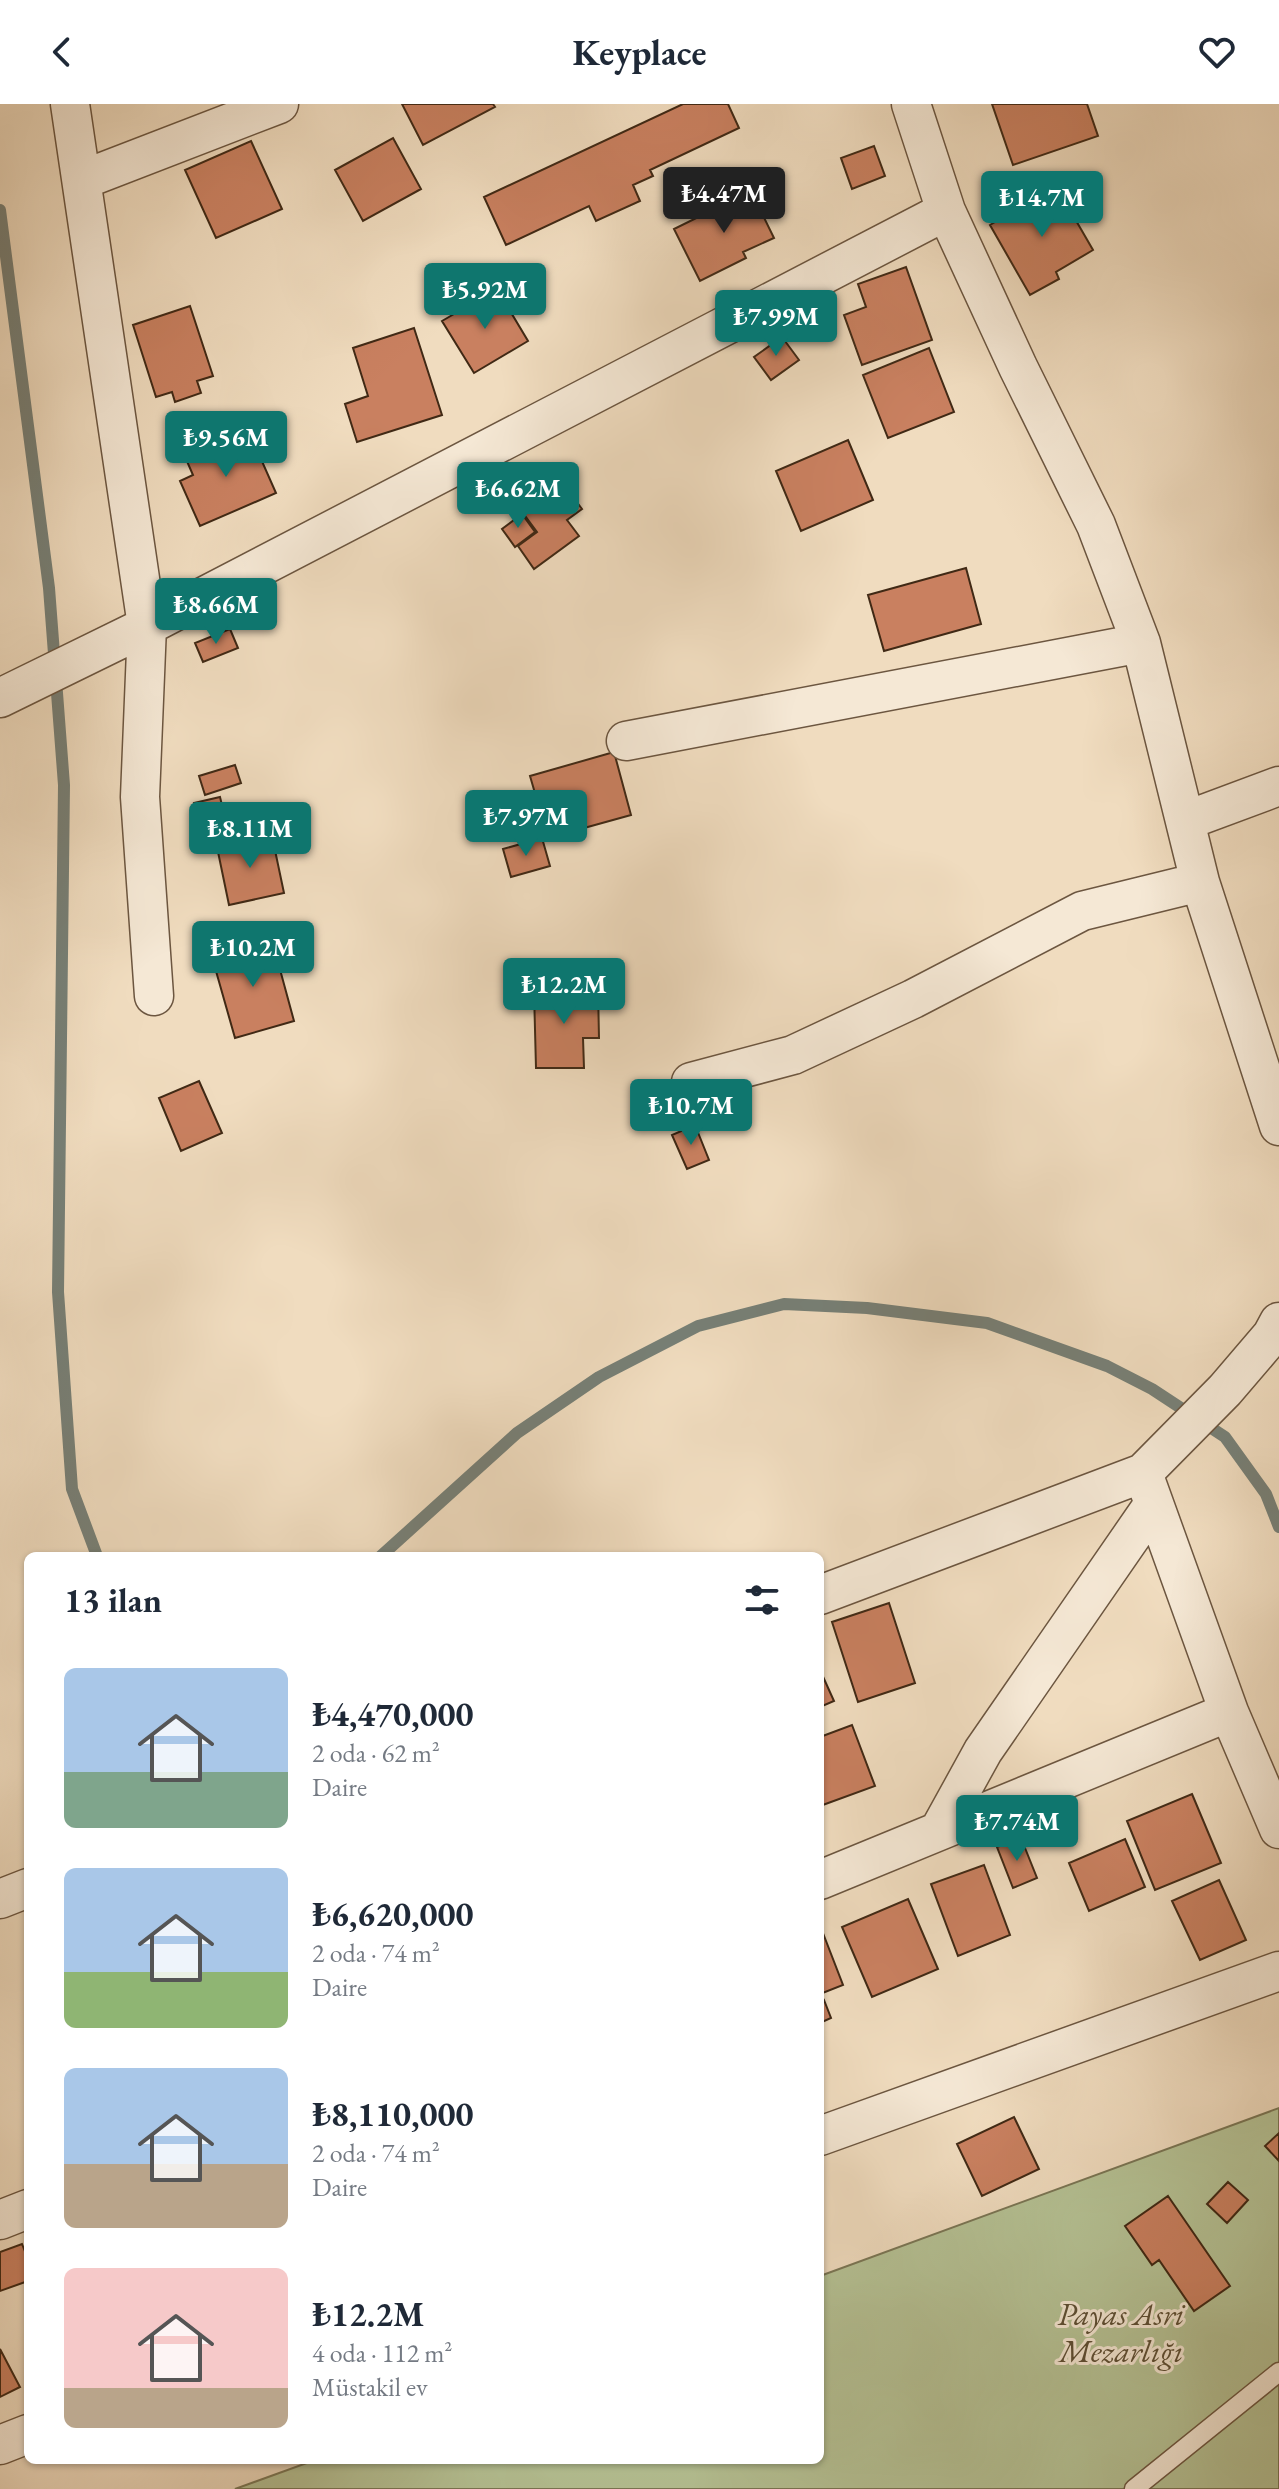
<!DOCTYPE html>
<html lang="tr">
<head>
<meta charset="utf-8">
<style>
	body { margin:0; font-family:"EB Garamond",serif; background:#f6f6f7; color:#1f2937; height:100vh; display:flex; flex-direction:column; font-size:30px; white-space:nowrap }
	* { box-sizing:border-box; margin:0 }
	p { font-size:26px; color:#747a83 }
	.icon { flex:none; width:44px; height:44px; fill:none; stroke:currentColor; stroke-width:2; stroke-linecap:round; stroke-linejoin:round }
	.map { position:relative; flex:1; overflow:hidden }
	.panel { position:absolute; left:24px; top:1448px; width:800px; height:912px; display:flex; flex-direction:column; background:#fff; border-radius:12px; box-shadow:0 2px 6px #0004 }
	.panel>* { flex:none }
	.price { position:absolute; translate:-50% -68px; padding:0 18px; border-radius:8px; background:#0f766e; color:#fff; font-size:26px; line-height:52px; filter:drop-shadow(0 2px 4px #0008) }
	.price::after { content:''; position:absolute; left:50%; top:48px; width:24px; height:18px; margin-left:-12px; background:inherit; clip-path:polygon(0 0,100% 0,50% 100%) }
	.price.on { background:#222; color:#fff }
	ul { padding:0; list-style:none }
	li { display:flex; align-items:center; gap:24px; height:200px; padding:0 40px }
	li span { display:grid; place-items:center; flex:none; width:224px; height:160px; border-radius:12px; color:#555 }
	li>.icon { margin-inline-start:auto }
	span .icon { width:96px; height:96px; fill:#fffc; stroke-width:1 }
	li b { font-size:34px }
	h2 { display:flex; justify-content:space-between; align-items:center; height:96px; padding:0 40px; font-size:34px }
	header { display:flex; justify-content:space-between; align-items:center; height:104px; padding:0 40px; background:#fff; font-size:36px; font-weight:700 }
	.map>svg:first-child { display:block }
	.green { fill:#b5c295; stroke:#7a7655; stroke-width:2 }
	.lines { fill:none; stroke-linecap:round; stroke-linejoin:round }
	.stream { stroke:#778077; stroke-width:12 }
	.building { fill:#c98060; stroke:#402915; stroke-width:2 }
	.lane-casing { stroke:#6c5640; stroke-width:21 }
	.street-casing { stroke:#6c5640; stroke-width:41 }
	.lane { stroke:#f5e8d5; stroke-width:18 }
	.street { stroke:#f5e8d5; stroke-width:38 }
	.labels { text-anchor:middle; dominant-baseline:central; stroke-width:6; stroke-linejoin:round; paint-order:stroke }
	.park-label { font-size:32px; font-style:italic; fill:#5d4f35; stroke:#f5e8d5 }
</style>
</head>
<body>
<header><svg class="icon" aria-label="back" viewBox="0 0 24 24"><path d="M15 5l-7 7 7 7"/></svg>Keyplace<svg class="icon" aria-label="heart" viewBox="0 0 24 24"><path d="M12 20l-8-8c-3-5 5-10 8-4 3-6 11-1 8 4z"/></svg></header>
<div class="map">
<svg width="1279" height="2385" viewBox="0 0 1279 2385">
	<rect width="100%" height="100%" fill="#f0dcbf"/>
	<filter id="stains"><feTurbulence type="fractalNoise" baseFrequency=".0025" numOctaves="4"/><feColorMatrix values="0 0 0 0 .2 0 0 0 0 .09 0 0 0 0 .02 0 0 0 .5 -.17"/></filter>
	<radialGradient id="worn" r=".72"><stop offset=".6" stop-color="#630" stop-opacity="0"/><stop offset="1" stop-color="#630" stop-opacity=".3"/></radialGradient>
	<path class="green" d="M1279,2004V2385H235L315,2356H820V2172Z"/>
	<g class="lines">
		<path class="stream" d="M0,106L49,484L64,681L58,1188L72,1385L97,1452
			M381,1452L517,1329L599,1273L698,1222L784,1200L867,1204L987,1219L1107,1262L1152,1285L1225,1333L1266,1390L1279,1423"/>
	</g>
	<path class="building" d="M402,0H493L495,3L423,41Z
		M683,0H728L739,24L650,66L653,72L633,81L640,97L596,117L589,102L506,141L484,93Z
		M992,0H1087L1098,32L1013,61Z
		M393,34L421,85L363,117L335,66Z
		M251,37L282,105L216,134L185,66Z
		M874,42L885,72L852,85L841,54Z
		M1056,82L1093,146L1056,168L1059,175L1030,191L990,121Z
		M751,87L774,134L743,148L746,154L700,177L674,125Z
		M906,163L932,236L862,261L844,211L866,203L858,180Z
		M497,185L528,237L474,269L442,217Z
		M190,202L213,272L197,277L201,289L175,298L172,288L156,293L133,221Z
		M414,224L442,311L357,338L345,300L368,292L353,244Z
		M782,233L799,256L771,276L754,253Z
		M929,244L954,308L888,334L863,271Z
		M249,328L276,389L200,422L180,377L193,371L186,355Z
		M848,336L873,396L801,427L776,367Z
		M549,361L582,405L567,416L579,432L534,465L518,442L537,428L523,409L516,413L503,396Z
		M522,410L535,428L515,443L502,425Z
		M966,464L981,520L884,547L868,491Z
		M230,525L238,544L203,558L195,539Z
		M614,648L631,711L548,734L530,672Z
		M235,661L241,679L205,691L199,672Z
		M220,693L228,726L202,733L194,699Z
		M272,732L284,789L229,801L217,743Z
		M542,734L550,762L511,773L503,745Z
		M272,836L294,917L235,934L212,853Z
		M598,885L599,934H583L584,964H536L534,887Z
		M199,977L222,1029L181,1047L159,994Z
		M695,1021L709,1056L687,1065L672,1031Z
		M889,1499L915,1579L858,1598L832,1518Z
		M820,1566L834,1597L820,1603Z
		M852,1621L875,1682L820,1702V1633Z
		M1192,1690L1221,1759L1155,1786L1127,1717Z
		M1021,1734L1037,1774L1013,1784L997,1743Z
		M1125,1735L1145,1783L1089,1807L1069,1759Z
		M984,1761L1010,1831L958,1852L931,1780Z
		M1219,1776L1246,1836L1200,1856L1172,1797Z
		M908,1795L938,1865L872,1893L842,1823Z
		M821,1824L843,1881L820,1890V1824Z
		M824,1896L831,1914L820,1919V1898Z
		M1014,2013L1039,2065L982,2092L957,2040Z
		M1279,2029V2057L1265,2042Z
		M1228,2078L1248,2096L1227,2119L1207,2100Z
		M1168,2092L1230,2182L1194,2207L1159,2156L1152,2161L1125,2122Z
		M22,2140L28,2155V2177L0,2187V2148Z
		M0,2245L20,2283L0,2293Z"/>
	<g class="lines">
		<g class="lane-casing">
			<path id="lane" d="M1134,2385L1279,2268"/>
		</g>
		<g class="street-casing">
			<path id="street" d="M70,0L147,522L140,693L154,892
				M911,0L946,107L1018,263L1096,421L1141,539L1200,778L1279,1022
				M82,76L279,0
				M0,594L147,522L946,107
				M626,637L1141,539
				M1185,717L1279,682
				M691,978L793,951L913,895L1082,807L1200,778
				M1279,1218L1272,1231L1225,1286L1143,1369L1229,1608L1279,1725
				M820,1491L1143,1369
				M940,1725L983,1647L1153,1401
				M820,1776L1229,1608
				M0,1795L28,1784
				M820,2032L1279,1867
				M0,2116L28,2105
				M0,2341L28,2330"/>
		</g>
		<use href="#lane" class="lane"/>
		<use href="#street" class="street"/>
	</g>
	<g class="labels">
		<g class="park-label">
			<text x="1121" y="2210">Payas Asri<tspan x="1121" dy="37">Mezarlığı</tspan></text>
		</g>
	</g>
	<rect width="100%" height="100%" filter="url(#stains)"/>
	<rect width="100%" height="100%" fill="url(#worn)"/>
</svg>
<b class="price on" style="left:724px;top:131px">₺4.47M</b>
<b class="price" style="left:1042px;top:135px">₺14.7M</b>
<b class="price" style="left:485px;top:227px">₺5.92M</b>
<b class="price" style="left:776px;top:254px">₺7.99M</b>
<b class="price" style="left:226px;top:375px">₺9.56M</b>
<b class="price" style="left:518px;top:426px">₺6.62M</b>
<b class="price" style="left:216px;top:542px">₺8.66M</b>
<b class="price" style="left:526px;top:754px">₺7.97M</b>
<b class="price" style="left:250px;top:766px">₺8.11M</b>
<b class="price" style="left:253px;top:885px">₺10.2M</b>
<b class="price" style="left:564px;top:922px">₺12.2M</b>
<b class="price" style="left:691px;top:1043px">₺10.7M</b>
<b class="price" style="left:1017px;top:1759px">₺7.74M</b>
<section class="panel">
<h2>13 ilan<svg class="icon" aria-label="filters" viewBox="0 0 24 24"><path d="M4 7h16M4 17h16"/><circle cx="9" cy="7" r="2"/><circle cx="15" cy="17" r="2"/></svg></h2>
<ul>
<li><span style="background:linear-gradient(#a9c7e8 65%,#7fa58c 0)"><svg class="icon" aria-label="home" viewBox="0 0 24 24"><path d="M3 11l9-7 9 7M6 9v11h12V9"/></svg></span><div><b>₺4,470,000</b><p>2 oda · 62 m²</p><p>Daire</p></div></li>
<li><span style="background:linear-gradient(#a9c7e8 65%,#8fb573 0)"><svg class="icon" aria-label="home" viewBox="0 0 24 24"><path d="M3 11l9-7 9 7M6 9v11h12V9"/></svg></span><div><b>₺6,620,000</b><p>2 oda · 74 m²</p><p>Daire</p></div></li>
<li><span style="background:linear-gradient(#a9c7e8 60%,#b9a48a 0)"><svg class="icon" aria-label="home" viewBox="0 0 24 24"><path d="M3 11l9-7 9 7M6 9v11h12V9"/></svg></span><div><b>₺8,110,000</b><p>2 oda · 74 m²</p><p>Daire</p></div></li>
<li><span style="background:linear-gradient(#f6c9c9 75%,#b9a48a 0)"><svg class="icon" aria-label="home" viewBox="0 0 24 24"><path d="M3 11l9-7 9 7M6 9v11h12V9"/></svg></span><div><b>₺12.2M</b><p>4 oda · 112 m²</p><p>Müstakil ev</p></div></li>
</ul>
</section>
</div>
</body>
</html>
